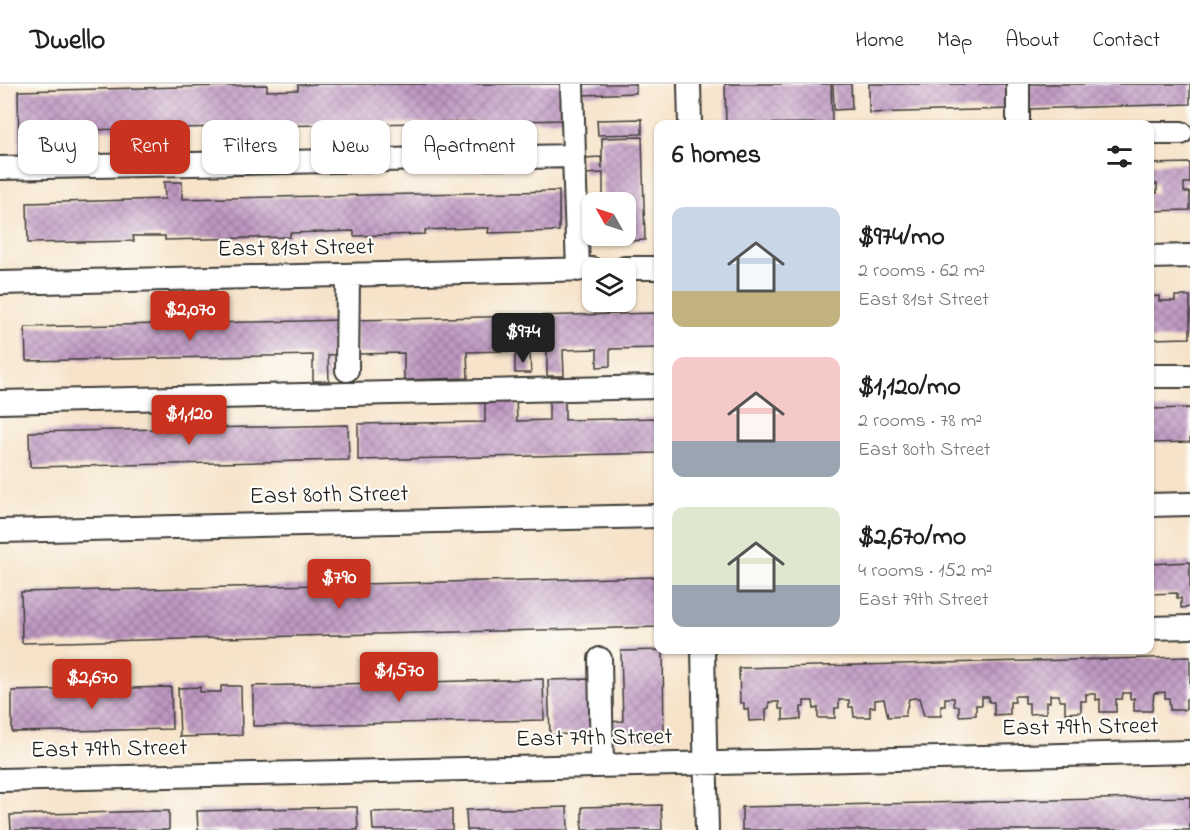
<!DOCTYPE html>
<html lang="en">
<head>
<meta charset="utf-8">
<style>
	body { margin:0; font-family:"Indie Flower",sans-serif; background:#f2f2f2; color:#222; height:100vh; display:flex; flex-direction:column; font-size:22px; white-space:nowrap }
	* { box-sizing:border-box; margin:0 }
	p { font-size:20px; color:#767676 }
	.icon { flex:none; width:33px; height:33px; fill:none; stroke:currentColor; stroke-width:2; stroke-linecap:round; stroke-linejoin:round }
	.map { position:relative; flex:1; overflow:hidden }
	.sheet { position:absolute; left:654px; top:36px; width:500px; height:534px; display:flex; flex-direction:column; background:#fff; border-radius:12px; box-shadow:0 2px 4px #0004 }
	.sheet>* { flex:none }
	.guide { position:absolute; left:18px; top:36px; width:546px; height:54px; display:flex; gap:12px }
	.needle { width:39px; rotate:309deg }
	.tools { position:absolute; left:582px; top:108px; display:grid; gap:12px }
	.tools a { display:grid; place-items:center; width:54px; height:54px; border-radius:12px; background:#fff; box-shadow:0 2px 4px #0004; font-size:30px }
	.price { position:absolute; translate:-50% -51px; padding:0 14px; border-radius:6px; background:#c8321e; color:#fff; font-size:20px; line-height:39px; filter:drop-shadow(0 2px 3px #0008) }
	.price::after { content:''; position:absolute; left:50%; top:36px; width:18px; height:14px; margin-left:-9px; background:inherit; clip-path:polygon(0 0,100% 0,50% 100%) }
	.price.on { background:#222; color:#fff }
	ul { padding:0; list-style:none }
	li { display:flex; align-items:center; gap:18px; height:150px; padding:0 18px }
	li span { display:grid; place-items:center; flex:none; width:168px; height:120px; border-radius:12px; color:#555 }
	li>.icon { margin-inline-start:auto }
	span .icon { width:72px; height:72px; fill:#fffc; stroke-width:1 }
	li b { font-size:26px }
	h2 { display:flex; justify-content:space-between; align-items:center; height:72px; padding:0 18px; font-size:26px }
	.chip { padding:0 21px; border-radius:12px; background:#fff; box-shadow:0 2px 4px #0004; font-size:21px; line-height:54px }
	.chip.on { background:#c8321e; color:#fff }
	header { display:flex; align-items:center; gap:36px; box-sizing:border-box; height:84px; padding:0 30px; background:#fff; border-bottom:2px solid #e0e0e0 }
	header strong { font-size:28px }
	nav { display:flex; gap:33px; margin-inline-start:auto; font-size:21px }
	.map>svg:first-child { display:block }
	.building { fill:url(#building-cross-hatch) }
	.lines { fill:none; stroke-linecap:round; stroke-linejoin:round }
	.minor-casing { stroke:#3d3a36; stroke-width:26 }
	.minor { stroke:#fff; stroke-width:22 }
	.labels { text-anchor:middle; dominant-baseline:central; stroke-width:4.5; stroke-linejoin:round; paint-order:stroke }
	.street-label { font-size:24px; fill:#1c1c1c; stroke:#fdfcf7 }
</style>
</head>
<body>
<header>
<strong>Dwello</strong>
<nav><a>Home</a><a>Map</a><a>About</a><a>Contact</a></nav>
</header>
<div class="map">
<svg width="1190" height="746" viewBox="0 0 1190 746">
	<defs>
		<pattern id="building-cross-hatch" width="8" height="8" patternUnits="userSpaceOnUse" patternTransform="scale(1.5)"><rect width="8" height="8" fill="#bf98c2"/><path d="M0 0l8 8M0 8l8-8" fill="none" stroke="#9a7b9d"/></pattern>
	</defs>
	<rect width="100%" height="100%" fill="#fdfcf7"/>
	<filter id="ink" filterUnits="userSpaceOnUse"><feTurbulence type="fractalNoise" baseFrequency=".0167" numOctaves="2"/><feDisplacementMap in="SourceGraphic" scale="12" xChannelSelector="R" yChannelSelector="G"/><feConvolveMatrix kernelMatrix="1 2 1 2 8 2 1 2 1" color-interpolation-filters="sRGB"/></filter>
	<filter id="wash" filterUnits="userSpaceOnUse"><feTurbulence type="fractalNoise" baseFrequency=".008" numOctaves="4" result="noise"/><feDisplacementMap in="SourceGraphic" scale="24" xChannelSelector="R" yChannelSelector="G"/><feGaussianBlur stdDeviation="1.35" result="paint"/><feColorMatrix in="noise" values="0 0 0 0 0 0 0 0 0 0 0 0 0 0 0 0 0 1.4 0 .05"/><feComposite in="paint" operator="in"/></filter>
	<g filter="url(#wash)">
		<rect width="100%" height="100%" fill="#f6e3c9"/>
		<g id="blocks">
			<path class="building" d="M316,0H565L566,36L36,47L37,73H19L18,7L267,1V7L298,6V1Z
				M583,0H636V9L583,11Z
				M725,0H831L832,39L726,40Z
				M833,0H851L852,25L834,26Z
				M869,0H1009L1010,25L869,29Z
				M1029,0H1190V20L1029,25Z
				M642,35V50L598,51L597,36Z
				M642,53L645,156L605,158L604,152H626V118H603V89L584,90L583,74L601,73L602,85V54Z
				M1190,79V99H1184V108H1190V126L1149,127V109H1157V100H1149V80Z
				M164,98H182V115L559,107V147L488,149L489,144H472L425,146V150L354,152V147L290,149V153L165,156V152H133L134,157L28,159L27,119L165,115Z
				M1159,212V217H1175V212H1190V254L1149,255V213Z
				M657,229L658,264L610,265V282L597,283V265L563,266L564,292H547V266L467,268L468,294L404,296V269L357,270L356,236Z
				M344,236L345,270L328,271L329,297H313V271L26,277L25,243Z
				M530,270L531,289H515V271Z
				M565,313V336L658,334V369L358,376V340L485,338V314H516L517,337L549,336V314Z
				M1190,324V358L1149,359V325Z
				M348,341L349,376L30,383L29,348Z
				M1190,478V523L1181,524V514H1177V509L1149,510V480Z
				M658,493V543L22,559L21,508Z
				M663,566L664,654L605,656V638L623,637L621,567Z
				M1190,573V615H1186V626H1170L1169,614H1165V608L1154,609L1152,627H1134V614L1130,615V609H1123L1122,615H1116V628H1100V615L1096,616V610H1086V617H1081V628L1065,629V617H1060L1059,611H1050V618H1046V629L1029,630V619H1025V612H1014L1015,618H1010V630L994,631V618H989V613H982V621H976V631L959,632V622H954V614H945V622H941V632H924L919,614H914L909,615L905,632L888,633L884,615L875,616V623H870V633H854L853,623H849V616H839V624H835V634H818V624L814,625L813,617H804V623H801V635L783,636V625H779V618H769V624L766,625V636L749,637L748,625H744V619H740L739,584Z
				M543,595L544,636L253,642V602Z
				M589,595L591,649L550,651L548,596Z
				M221,602H241L242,651L180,653L178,604L200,603V608H221Z
				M171,603L172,645L12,648V607Z
				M1190,713V746H742V723Z
				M661,721L662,746H582V723Z
				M342,723H357L358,746H198L197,727Z
				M567,723L568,746H467L466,726Z
				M452,726V746H373L372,728Z
				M155,727H169V746H11L10,731Z"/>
		</g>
	</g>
	<g filter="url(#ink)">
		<use href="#blocks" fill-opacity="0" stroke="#3d3a36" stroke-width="1.5"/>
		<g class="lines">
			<g class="minor-casing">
				<path id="minor" d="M572,0L574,72
					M689,0L690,40
					M1018,0V40
					M1149,49H1181
					M0,84L574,72L578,186
					M1149,173L1190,172
					M625,184H658
					M0,199L592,185
					M347,286L348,191
					M1149,292H1190
					M0,318L658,303
					M1149,421L1190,420
					M0,447L658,432
					M1149,544L1190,543
					M703,566L707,746
					M600,575L602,682
					M0,696L1190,668"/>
			</g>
			<use href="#minor" class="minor"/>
		</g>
	</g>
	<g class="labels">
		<g class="street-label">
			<text transform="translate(296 165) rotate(-1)">East 81st Street</text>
			<text transform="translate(329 412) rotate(-1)">East 80th Street</text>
			<text transform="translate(1080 644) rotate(-1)">East 79th Street</text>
			<text transform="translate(594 655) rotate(-1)">East 79th Street</text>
			<text transform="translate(109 666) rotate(-1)">East 79th Street</text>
		</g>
	</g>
</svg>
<div class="tools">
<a><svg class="needle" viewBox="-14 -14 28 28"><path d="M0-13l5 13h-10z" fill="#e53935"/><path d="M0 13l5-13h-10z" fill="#767676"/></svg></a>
<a><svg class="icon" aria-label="layers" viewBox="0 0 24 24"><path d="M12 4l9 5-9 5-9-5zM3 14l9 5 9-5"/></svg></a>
</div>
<b class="price" style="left:190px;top:258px">$2,070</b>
<b class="price on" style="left:523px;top:280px">$974</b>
<b class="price" style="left:189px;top:362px">$1,120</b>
<b class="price" style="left:339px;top:526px">$790</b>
<b class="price" style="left:399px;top:619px">$1,570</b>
<b class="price" style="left:92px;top:626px">$2,670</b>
<div class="guide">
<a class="chip">Buy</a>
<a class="chip on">Rent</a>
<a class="chip">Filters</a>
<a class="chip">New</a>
<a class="chip">Apartment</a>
</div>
<section class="sheet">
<h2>6 homes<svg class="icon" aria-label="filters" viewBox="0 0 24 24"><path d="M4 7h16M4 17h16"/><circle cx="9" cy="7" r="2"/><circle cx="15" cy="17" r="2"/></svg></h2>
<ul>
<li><span style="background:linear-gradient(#c9d6e8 70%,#c2b280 0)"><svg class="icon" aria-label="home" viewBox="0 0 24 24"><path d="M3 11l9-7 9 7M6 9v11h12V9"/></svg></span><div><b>$974/mo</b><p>2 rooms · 62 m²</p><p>East 81st Street</p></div></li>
<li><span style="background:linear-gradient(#f6c9c9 70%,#9aa5b1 0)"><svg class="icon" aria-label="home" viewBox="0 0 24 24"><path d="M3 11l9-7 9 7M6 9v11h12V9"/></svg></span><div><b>$1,120/mo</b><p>2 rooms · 78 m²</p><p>East 80th Street</p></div></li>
<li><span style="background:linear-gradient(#dfe7d0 65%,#9aa5b1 0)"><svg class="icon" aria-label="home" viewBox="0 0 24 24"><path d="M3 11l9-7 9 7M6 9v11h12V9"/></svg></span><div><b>$2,670/mo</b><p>4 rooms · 152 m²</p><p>East 79th Street</p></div></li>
</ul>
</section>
</div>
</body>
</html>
